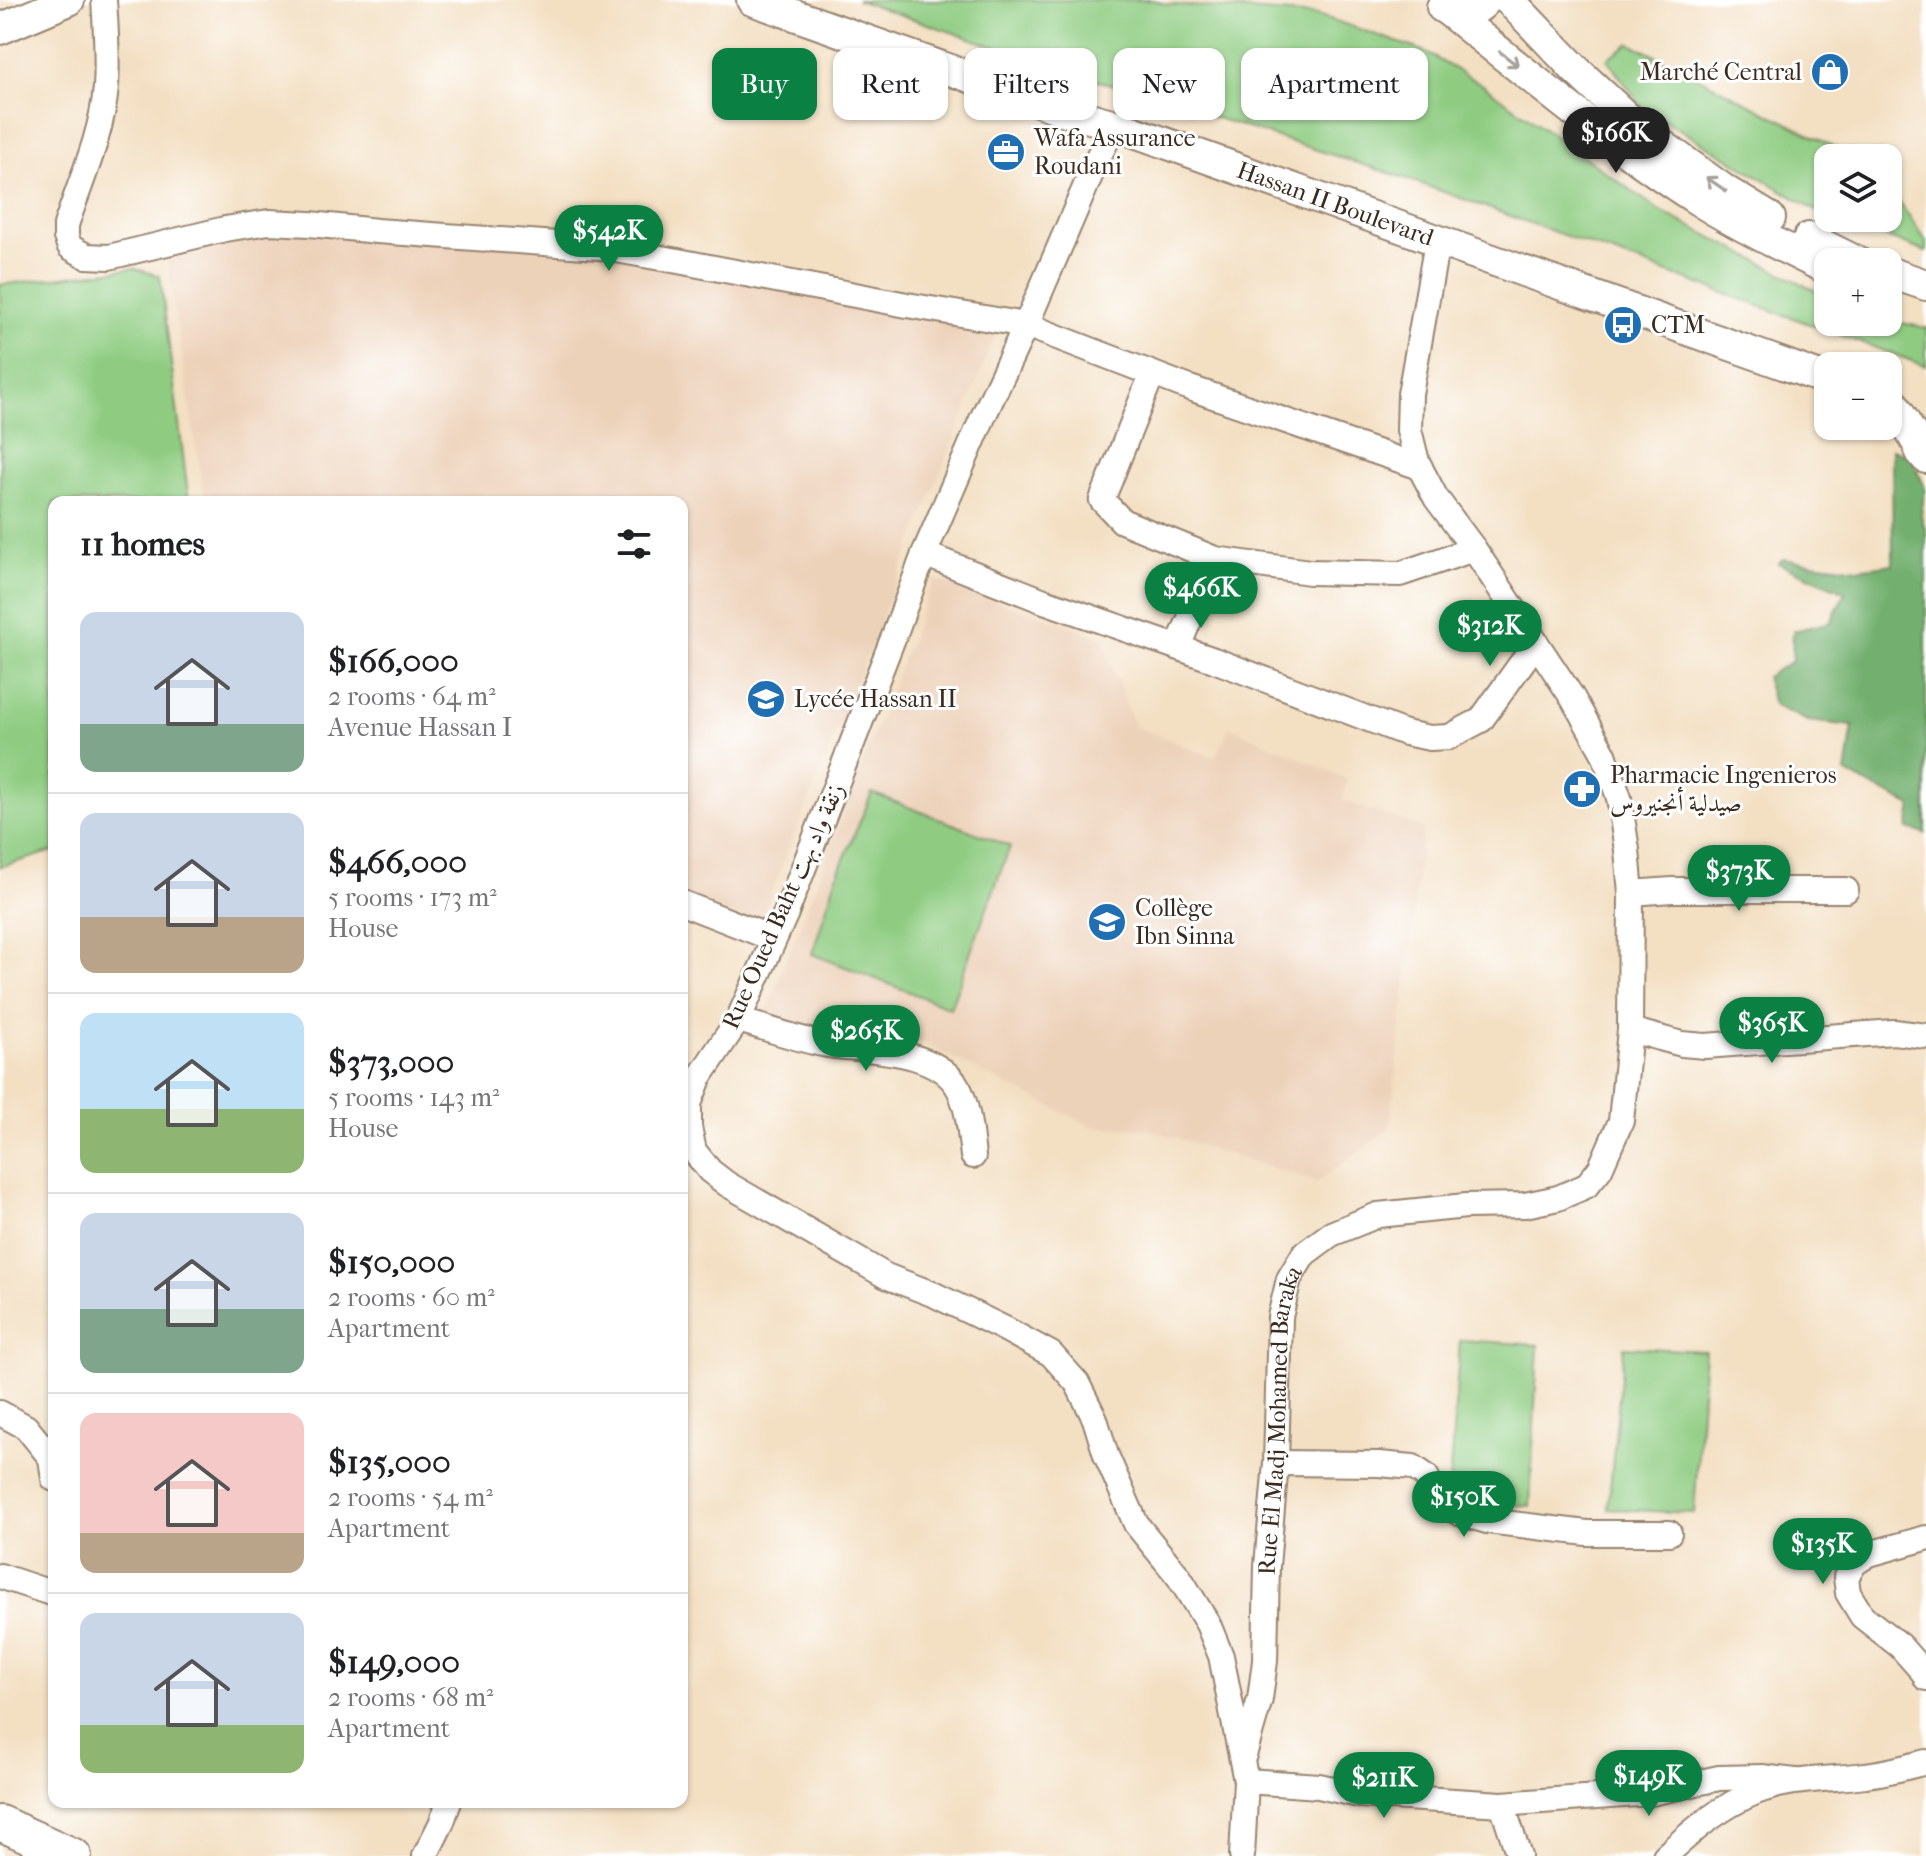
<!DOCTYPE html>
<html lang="en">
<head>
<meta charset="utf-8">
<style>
	body { margin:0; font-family:"IM FELL French Canon",Amiri,serif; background:#f6f6f6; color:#202124; height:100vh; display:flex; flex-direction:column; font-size:30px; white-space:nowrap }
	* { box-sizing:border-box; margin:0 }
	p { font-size:26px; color:#757577 }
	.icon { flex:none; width:44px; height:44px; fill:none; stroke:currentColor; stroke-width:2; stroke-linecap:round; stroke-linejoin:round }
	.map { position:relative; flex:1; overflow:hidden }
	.sheet { position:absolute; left:48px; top:496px; width:640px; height:1312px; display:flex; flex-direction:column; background:#fff; border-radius:16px; box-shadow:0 2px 6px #0004 }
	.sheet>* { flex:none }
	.hud { position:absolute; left:712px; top:48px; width:760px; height:72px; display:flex; gap:16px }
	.controls { position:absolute; left:1814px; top:144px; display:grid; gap:16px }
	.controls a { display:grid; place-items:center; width:88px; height:88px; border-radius:16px; background:#fff; box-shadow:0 2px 6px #0004; font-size:40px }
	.price { position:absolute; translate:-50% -68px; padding:0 18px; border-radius:28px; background:#0b8043; color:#fff; font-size:26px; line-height:52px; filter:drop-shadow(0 2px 4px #0008) }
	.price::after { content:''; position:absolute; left:50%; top:48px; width:24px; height:18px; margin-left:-12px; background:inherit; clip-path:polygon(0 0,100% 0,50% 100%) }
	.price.selected { background:#222; color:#fff }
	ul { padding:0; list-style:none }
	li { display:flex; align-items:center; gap:24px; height:200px; padding:0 32px }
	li+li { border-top:2px solid #e0e0e0 }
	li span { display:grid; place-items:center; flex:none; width:224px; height:160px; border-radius:16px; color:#555 }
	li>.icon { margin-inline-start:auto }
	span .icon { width:96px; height:96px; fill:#fffc; stroke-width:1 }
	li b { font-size:34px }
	h2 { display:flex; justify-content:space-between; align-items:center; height:96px; padding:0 32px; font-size:34px }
	.tag { padding:0 28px; border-radius:16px; background:#fff; box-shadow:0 2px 6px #0004; font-size:28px; line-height:72px }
	.tag.selected { background:#0b8043; color:#fff }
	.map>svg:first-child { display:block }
	.built { fill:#edd2ba }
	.green { fill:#8fcc82; stroke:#657b50; stroke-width:2 }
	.forest { fill:#73b070; stroke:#576d47; stroke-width:2 }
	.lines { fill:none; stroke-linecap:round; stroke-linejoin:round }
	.minor-casing { stroke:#978470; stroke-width:28 }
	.major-casing { stroke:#978470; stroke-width:34 }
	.highway-casing { stroke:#978470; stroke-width:38 }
	.minor { stroke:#fff; stroke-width:24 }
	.major { stroke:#fff; stroke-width:30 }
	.highway { stroke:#fff; stroke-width:34 }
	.oneway { stroke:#a79f9a }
	.labels { text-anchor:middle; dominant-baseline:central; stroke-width:6; stroke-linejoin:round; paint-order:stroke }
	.poi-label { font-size:24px; fill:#3b2a1e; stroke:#fff; text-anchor:start }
	.street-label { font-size:24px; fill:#3b2a1e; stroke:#fff }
</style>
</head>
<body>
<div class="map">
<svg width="1926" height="1856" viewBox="0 0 1926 1856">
	<rect width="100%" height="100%" fill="#fff"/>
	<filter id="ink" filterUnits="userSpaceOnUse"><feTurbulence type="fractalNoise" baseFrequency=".0125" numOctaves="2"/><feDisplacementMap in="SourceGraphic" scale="16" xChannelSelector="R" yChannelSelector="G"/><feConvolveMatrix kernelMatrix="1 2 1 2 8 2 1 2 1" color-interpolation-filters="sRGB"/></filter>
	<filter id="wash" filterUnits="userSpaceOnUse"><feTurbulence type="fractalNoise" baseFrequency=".006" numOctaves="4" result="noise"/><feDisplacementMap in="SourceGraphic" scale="32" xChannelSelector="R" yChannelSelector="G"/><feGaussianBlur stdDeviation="1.8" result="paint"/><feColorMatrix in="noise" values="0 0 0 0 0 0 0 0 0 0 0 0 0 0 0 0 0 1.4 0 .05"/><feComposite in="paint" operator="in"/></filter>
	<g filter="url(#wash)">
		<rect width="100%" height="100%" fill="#f3dfc2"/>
		<path class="built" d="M268,229L573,247L998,329L758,926L682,895V502H205L165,251Z
			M934,579L1102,637L1134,726L1215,758L1230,727L1347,779L1343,801L1423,828L1390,1128L1317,1182L1148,1129L1093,1127L894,1029L846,1040L765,1016Z"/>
		<path class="green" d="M857,0H1155L1164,4L1318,15L1423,51L1483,85L1660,211L1828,297V322H1888V320L1926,328V366L1405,178L1046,64Z
			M1630,43L1856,158H1828V215L1817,211L1642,107L1607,59Z
			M1888,186L1926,241V252L1836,218H1888Z
			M133,268L160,276L189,502H54V851L0,867V285Z
			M872,793L1010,846L950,1008L812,954L836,878Z
			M1460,1340L1538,1345L1530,1506L1448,1500Z
			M1624,1347L1705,1351L1694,1513L1608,1509Z"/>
		<path class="forest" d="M1892,449L1911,456L1925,488L1921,515L1926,532V834L1908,829L1912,806L1846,773L1853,726L1808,721L1773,705L1766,677L1792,661L1793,631L1831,622L1845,592L1778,563L1783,559L1857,569L1893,564Z"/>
	</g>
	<g filter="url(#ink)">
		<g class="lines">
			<g class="minor-casing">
				<g id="minor">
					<path d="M104,0C106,29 108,58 106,87C102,135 81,180 66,225V237L70,247L86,256L109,257L225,229L269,222L310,224L377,231L599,247L678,261L907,305L1026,325L1187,387L1420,467"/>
					<path d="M1115,125L1099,155L1026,325L983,417L924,554L897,628L786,913L738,1020L699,1078L689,1104V1127L694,1151L710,1171L727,1184L886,1276L935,1295L1005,1329L1051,1354L1077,1383L1095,1419L1106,1455L1136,1524L1179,1577L1208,1624L1221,1656L1246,1781L1242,1856"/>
					<path d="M1152,374L1102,500L1122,521L1215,559L1310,572L1400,574L1474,549"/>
					<path d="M924,554L1044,601L1214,660L1405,733L1430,738L1449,737L1481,720L1536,643"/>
					<path d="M1175,646L1180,642L1215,559"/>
					<path d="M1631,893L1672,890H1846"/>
					<path d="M682,903L774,939"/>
					<path d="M738,1020C767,1028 798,1040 828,1045C868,1051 937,1048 959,1089C969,1110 970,1134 973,1156"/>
					<path d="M1630,1030L1682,1044L1705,1046L1894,1032L1926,1036"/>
					<path d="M0,1413L26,1427L51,1458L54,1479"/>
					<path d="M1276,1463L1379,1464L1413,1467L1426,1476L1437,1497L1446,1506L1459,1513L1487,1521L1587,1533H1669"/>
					<path d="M1926,1538L1869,1554L1855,1563L1846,1577L1848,1593L1862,1616L1900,1646L1924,1673L1926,1678"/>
					<path d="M0,1576L54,1594"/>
					<path id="s1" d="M1244,1755L1260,1699L1265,1661L1267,1566L1276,1463L1280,1317L1289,1279L1304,1254L1331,1234L1378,1215L1466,1206L1525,1205L1558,1198L1586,1186L1600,1169L1621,1121L1630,1030L1631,893L1627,850L1619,798L1604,754L1572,697L1474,549L1436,498L1417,462L1409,430L1410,394L1437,242"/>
					<path d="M1246,1781L1319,1786L1359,1795L1502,1804L1519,1856"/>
					<path d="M1502,1804L1651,1793L1719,1778L1762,1777L1795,1781"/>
					<path d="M425,1856L441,1824L449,1802"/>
					<path d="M1665,1856C1692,1831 1721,1806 1756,1792C1791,1778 1829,1780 1865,1775C1886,1773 1906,1767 1926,1762"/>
				</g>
			</g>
			<g class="major-casing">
				<g id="major">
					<path id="s2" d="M752,0L1072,113L1115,125L1828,380"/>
					<path d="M1509,0L1577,71L1637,127L1724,190L1770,218"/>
					<path d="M1442,7C1457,17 1475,14 1486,0"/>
					<path d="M1447,10C1529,75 1610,144 1698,200C1739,226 1784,248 1828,269"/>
					<path d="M0,29L69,0"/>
					<path d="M1809,238L1857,262"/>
					<path d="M1888,272L1926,285"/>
					<path d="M1893,403L1918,444L1921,452L1926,458"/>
				</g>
			</g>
			<g class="highway-casing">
				<path id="highway" d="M0,1823L74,1856"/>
			</g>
			<use href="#minor" class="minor"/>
			<use href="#major" class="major"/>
			<use href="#highway" class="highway"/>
		</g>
		<defs><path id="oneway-shaft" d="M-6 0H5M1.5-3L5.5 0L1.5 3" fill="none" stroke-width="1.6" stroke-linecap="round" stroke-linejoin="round" transform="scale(2)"/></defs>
		<g class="oneway">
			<use href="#oneway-shaft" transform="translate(1509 59) rotate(38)"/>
			<use href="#oneway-shaft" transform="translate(1716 184) rotate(-145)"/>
		</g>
	</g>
	<defs>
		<g id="shop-disc" transform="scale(2)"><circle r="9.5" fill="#1f6fb2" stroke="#fff"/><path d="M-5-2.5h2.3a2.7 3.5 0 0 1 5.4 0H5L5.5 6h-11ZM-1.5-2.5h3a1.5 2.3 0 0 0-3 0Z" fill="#fff"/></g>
		<g id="office-disc" transform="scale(2)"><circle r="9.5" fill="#1f6fb2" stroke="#fff"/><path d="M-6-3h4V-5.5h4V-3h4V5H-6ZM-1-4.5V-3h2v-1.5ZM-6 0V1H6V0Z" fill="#fff"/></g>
		<g id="bus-disc" transform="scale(2)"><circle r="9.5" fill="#1f6fb2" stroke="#fff"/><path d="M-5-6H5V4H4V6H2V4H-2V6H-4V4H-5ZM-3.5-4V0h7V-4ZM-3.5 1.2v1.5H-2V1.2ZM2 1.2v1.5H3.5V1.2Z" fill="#fff"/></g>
		<g id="school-disc" transform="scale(2)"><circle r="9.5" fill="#1f6fb2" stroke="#fff"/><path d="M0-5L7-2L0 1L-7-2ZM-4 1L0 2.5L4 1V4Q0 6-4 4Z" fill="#fff"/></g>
		<g id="pharmacy-disc" transform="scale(2)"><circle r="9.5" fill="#1f6fb2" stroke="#fff"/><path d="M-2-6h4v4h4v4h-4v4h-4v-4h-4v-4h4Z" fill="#fff"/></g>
		<g id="university-disc" transform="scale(2)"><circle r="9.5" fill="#1f6fb2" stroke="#fff"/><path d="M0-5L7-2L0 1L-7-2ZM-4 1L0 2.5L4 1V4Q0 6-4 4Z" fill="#fff"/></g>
	</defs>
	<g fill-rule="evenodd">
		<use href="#shop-disc" x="1830" y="72"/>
		<use href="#office-disc" x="1006" y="152"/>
		<use href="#bus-disc" x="1623" y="325"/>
		<use href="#school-disc" x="766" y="699"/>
		<use href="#pharmacy-disc" x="1582" y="789"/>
		<use href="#university-disc" x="1107" y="922"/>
	</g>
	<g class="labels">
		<g class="poi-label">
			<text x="1802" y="72" text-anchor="end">Marché Central</text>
			<text x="1034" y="138">Wafa Assurance<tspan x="1034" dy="28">Roudani</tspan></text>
			<text x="1651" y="325">CTM</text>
			<text x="794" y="699">Lycée Hassan II</text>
			<text x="1610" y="775">Pharmacie Ingenieros<tspan x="1610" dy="28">صيدلية أنجنيروس</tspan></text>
			<text x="1135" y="908">Collège<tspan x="1135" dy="28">Ibn Sinna</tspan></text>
		</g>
		<g class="street-label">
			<text stroke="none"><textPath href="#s2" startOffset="618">Hassan II Boulevard</textPath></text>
			<text transform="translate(783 906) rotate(-66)">Rue Oued Baht زنقة واد بهت</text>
			<text stroke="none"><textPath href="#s1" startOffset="338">Rue El Madj Mohamed Baraka</textPath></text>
		</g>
	</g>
</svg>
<div class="controls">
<a><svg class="icon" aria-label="layers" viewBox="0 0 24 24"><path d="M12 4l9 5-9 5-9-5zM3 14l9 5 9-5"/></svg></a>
<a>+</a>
<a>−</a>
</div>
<b class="price selected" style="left:1616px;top:175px">$166K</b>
<b class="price" style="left:609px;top:273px">$542K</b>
<b class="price" style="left:1201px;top:630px">$466K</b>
<b class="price" style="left:1490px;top:668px">$312K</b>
<b class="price" style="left:1739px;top:913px">$373K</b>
<b class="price" style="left:1772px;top:1065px">$365K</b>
<b class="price" style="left:866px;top:1073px">$265K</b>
<b class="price" style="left:1464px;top:1539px">$150K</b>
<b class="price" style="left:1823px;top:1586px">$135K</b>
<b class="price" style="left:1649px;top:1818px">$149K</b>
<b class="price" style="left:1384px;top:1820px">$211K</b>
<div class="hud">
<a class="tag selected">Buy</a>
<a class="tag">Rent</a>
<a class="tag">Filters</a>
<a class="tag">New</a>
<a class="tag">Apartment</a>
</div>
<section class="sheet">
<h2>11 homes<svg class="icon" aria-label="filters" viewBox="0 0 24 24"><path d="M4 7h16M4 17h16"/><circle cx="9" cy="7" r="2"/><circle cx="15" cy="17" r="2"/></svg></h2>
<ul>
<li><span style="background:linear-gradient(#c9d6e8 70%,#7fa58c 0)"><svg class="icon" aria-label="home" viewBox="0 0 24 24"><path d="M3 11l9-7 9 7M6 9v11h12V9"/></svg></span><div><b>$166,000</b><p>2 rooms · 64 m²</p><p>Avenue Hassan I</p></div></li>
<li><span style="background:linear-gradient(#c9d6e8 65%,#b9a48a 0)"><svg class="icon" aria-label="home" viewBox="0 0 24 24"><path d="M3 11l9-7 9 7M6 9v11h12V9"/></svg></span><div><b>$466,000</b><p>5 rooms · 173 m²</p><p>House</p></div></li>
<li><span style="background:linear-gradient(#bfe0f5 60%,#8fb573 0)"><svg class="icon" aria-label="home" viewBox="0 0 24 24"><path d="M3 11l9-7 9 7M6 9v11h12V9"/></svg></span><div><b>$373,000</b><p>5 rooms · 143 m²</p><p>House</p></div></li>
<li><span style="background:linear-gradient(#c9d6e8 60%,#7fa58c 0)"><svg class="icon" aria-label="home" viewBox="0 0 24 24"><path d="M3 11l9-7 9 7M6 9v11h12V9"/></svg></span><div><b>$150,000</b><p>2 rooms · 60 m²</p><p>Apartment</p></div></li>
<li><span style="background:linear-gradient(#f6c9c9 75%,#b9a48a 0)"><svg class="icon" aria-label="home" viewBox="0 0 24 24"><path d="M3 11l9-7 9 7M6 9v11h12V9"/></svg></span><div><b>$135,000</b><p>2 rooms · 54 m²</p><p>Apartment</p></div></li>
<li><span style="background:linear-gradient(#c9d6e8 70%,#8fb573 0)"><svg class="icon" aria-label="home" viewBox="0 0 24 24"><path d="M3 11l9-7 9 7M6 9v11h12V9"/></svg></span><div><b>$149,000</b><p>2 rooms · 68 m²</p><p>Apartment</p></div></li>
</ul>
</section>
</div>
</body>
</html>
